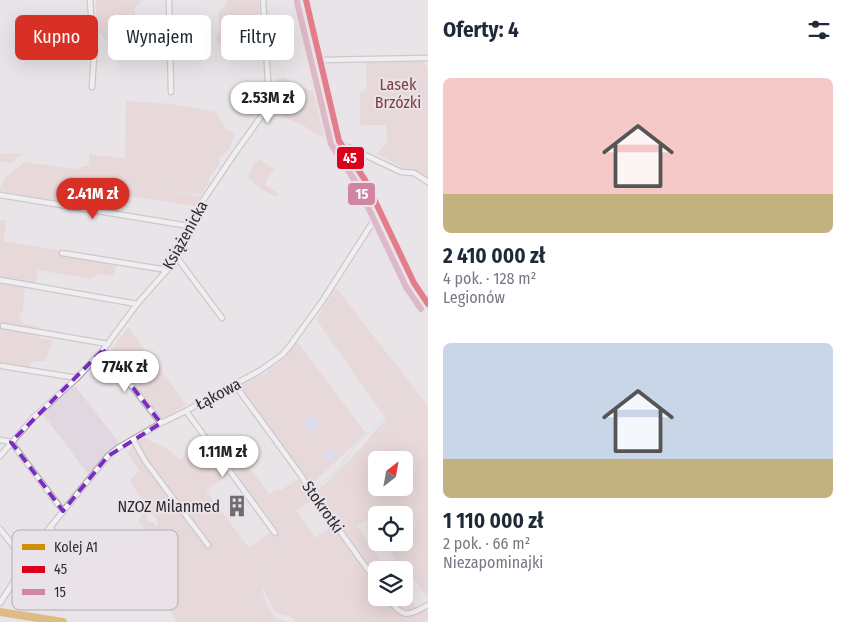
<!DOCTYPE html>
<html lang="pl">
<head>
<meta charset="utf-8">
<style>
	body { margin:0; font-family:"Fira Sans Condensed",sans-serif; background:#f2f2f3; color:#1f2937; height:100vh; display:flex; flex-direction:column; font-size:19px; white-space:nowrap }
	* { box-sizing:border-box; margin:0 }
	p { font-size:16px; color:#747a83 }
	.icon { flex:none; width:28px; height:28px; fill:none; stroke:currentColor; stroke-width:2; stroke-linecap:round; stroke-linejoin:round }
	.map { position:relative; flex:1; overflow:hidden }
	.panel { display:flex; flex-direction:column; background:#fff; width:420px }
	.panel>* { flex:none }
	.top-card { position:absolute; left:15px; top:15px; width:338px; height:45px; display:flex; gap:10px }
	.needle { width:32px; rotate:31deg }
	.controls { position:absolute; left:368px; top:451px; display:grid; gap:10px }
	.controls a { display:grid; place-items:center; width:45px; height:45px; border-radius:8px; background:#fff; box-shadow:0 5px 20px #0002; font-size:25px }
	.price { position:absolute; translate:-50% -42px; padding:0 11px; border-radius:18px; background:#fff; color:#222; font-size:16px; line-height:32px; filter:drop-shadow(0 1px 2px #0008) }
	.price::after { content:''; position:absolute; left:50%; top:30px; width:15px; height:11px; margin-left:-8px; background:inherit; clip-path:polygon(0 0,100% 0,50% 100%) }
	.price.active { background:#d93025; color:#fff }
	ul { padding:0; list-style:none }
	li { display:grid; align-content:center; gap:10px; height:265px; padding:0 15px }
	li span { display:grid; place-items:center; height:155px; border-radius:8px; color:#555 }
	li>.icon { margin-inline-start:auto }
	span .icon { width:90px; height:90px; fill:#fffc; stroke-width:1 }
	li b { font-size:21px }
	h2 { display:flex; justify-content:space-between; align-items:center; height:60px; padding:0 15px; font-size:21px }
	.chip { padding:0 18px; border-radius:8px; background:#fff; box-shadow:0 5px 20px #0002; font-size:18px; line-height:45px }
	.chip.active { background:#d93025; color:#fff }
	main { display:flex; flex:1; min-height:0 }
	.map>svg:first-child { display:block }
	.built { fill:#e0d7e0 }
	.green { fill:#e6c9c8; fill-rule:evenodd }
	.water { fill:#ccd2f0 }
	.lines { fill:none; stroke-linecap:round; stroke-linejoin:round }
	.stream { stroke:#ccd2f0; stroke-width:1 }
	.minor-casing { stroke:#aba8aa; stroke-width:7 }
	.tertiary-casing { stroke:#aba8aa; stroke-width:8 }
	.minor { stroke:#fcfbfc; stroke-width:4.5 }
	.tertiary { stroke:#fcfbfc; stroke-width:5.5 }
	.bus-1-casing { stroke:#eae2e9; stroke-width:10 }
	.bus-2-casing { stroke:#eae2e9; stroke-width:10 }
	.bus-1 { stroke:#db011c; stroke-width:6 }
	.bus-2 { stroke:#d085a3; stroke-width:6 }
	.rail-1-casing { stroke:#eae2e9; stroke-width:11 }
	.rail-1 { stroke:#cf8d09; stroke-width:8 }
	.marked { fill:none; stroke:#7b2cbf; stroke-width:4; stroke-dasharray:10 6; stroke-linejoin:round }
	.labels { text-anchor:middle; dominant-baseline:central; stroke-width:4.5; stroke-linejoin:round; paint-order:stroke }
	.park-label { font-size:16px; fill:#80403c; stroke:#eae2e9 }
	.street-label { font-size:16px; fill:#2e2b2e; stroke:#eae2e9 }
	.poi-label { font-size:16px; fill:#2e2b2e; stroke:#eae2e9; text-anchor:end }
	.key { fill:#eae2e9; stroke:#b2abb1; stroke-width:1 }
	.key-label { font-size:14px; fill:#2e2b2e }
	.line-badge { stroke:#eae2e9; stroke-width:2 }
	.badge-label { font-size:14px; text-anchor:middle; font-weight:bold; fill:#fff }
</style>
</head>
<body>
<main>
<div class="map">
<svg width="428" height="622" viewBox="0 0 428 622">
	<rect width="100%" height="100%" fill="#e8e4e8"/>
	<path class="built" d="M75,386L119,443L105,454L88,474L42,413Z"/>
	<path class="green" d="M96,0H143V1L137,5L134,9C143,41 132,46 103,38V34H100L96,31Z
		M227,0H259V13L261,33L253,35L239,45L228,47L222,46L218,44L216,38L220,28L218,16L220,9L224,8Z
		M419,59L427,66L428,72V181L377,154L387,141L386,125H363L360,124V93L367,90L366,73L367,60Z
		M284,77C293,83 302,87 312,91C316,93 320,93 324,96C324,99 324,102 324,105C326,115 336,127 331,138C321,140 311,130 303,125C296,121 288,120 281,115C273,108 273,85 279,78Z
		M126,101L170,104L215,112L227,130L235,134C232,144 229,152 219,157L220,164L209,178L208,185L200,195L164,189L200,197L197,206L123,195V184L95,179L90,206L0,191C1,178 16,169 25,162L75,169L89,165V154L125,159Z
		M24,153L10,163L0,161V154Z
		M259,159L274,169L265,183L266,185L277,193L279,195L278,196L276,197L263,190L248,178L254,164Z
		M0,220L7,221L3,241L117,260L114,276L99,274L91,279L38,270L35,285L25,282L23,309L19,317L24,324L40,327L39,339L53,340L45,361L32,362L27,372L0,367Z
		M336,288L428,406V597L402,564L393,570H376V598H404V591L419,612L428,610V622H296L290,616L276,613L262,587C262,595 270,613 276,618C279,620 284,620 288,622H178L152,587L153,579L161,574L153,570L138,566L133,556L140,550L152,564H160L166,558L138,520L144,513L147,515L146,519L148,523L152,522L157,526L159,524L155,517L146,506L129,480L140,471L127,453L133,446V445L145,437C153,444 154,442 161,445C167,448 174,455 179,459L185,456L197,471L215,457L227,474L206,491L249,548L275,528L225,458L236,450L269,494L278,489L280,491L298,479L314,500L296,510L315,538L333,526L336,522L315,492L326,483L363,446L373,433L386,419L316,319ZM376,460H404V488H376ZM376,515H404V542L384,543L385,546L396,559L386,561L383,564L357,526L365,520L376,527Z
		M128,327L186,405L161,419L109,353Z
		M297,342L366,433L311,485L239,388V385L259,374L263,376L268,372L269,368L282,361Z"/>
	<path class="water" d="M306,418H314L317,421L316,429L314,433H312C309,431 304,423 304,420Z
		M326,450H331L336,455L340,452L341,453L332,462L326,458L323,452Z"/>
	<g class="lines">
		<path class="stream" d="M313,490L336,471L355,446L380,421L409,393L428,380
			M247,622L262,586L264,574L296,510"/>
		<g class="minor-casing">
			<path id="minor" d="M90,0L94,56L92,87
				M169,0L171,92
				M320,60L428,58
				M343,147H348L401,172L414,173L428,182
				M0,195L189,226
				M62,253L167,270
				M175,255L222,318
				M0,280L137,304
				M3,326L108,344
				M103,350L161,423
				M2,366L77,378
				M235,385L300,474L309,488L376,581
				M186,411L275,533
				M133,439L145,461L208,545
				M0,440L11,442L63,511
				M0,456L34,417L77,378L103,350L137,304L167,270L202,202L235,153L265,111L269,97L263,0
				M50,527L75,563
				M0,529L26,562
				M388,598C403,618 406,617 428,605
				M0,603L43,536L108,456L118,448L161,423L186,411L261,370L282,355L289,347L323,300L378,214L382,213"/>
		</g>
		<g class="tertiary-casing">
			<path id="tertiary" d="M306,0L339,141L365,180L414,283L428,304"/>
		</g>
		<use href="#minor" class="minor"/>
		<use href="#tertiary" class="tertiary"/>
		<g class="bus-1-casing">
			<path id="bus-1" d="M306,0L339,141L365,180L414,283L428,304"/>
		</g>
		<g class="bus-2-casing">
			<path id="bus-2" d="M297,2L331,144L357,184L406,287L421,309"/>
		</g>
		<use href="#bus-1" class="bus-1"/>
		<use href="#bus-2" class="bus-2"/>
		<g class="rail-1-casing">
			<path id="rail-1" d="M0,612L63,622"/>
		</g>
		<use href="#rail-1" class="rail-1"/>
	</g>
	<path d="M0 0H428V622H0ZM103,350L161,423L108,456L63,511L11,442Z" fill="#e8e4e8" fill-opacity=".55" fill-rule="evenodd"/>
	<path class="marked" d="M103,350L161,423L108,456L63,511L11,442Z"/>
	<defs>
		<g id="building-bare" transform="scale(1.725)"><path d="M-4-6H4V6H1V3H-1V6H-4ZM-2.5-4.3h1.7v1.8h-1.7ZM.8-4.3h1.7v1.8H.8ZM-2.5-1h1.7V.8h-1.7ZM.8-1h1.7V.8H.8Z" fill="#6f6c6f" stroke="#eae2e9" stroke-width="2.5" paint-order="stroke"/></g>
	</defs>
	<g fill-rule="evenodd">
		<use href="#building-bare" x="237" y="506"/>
	</g>
	<g class="labels">
		<g class="park-label">
			<text x="398" y="84">Lasek<tspan x="398" dy="18">Brzózki</tspan></text>
		</g>
		<g class="street-label">
			<text transform="translate(185 235) rotate(-61)">Książenicka</text>
			<text transform="translate(218 394) rotate(-28)">Łąkowa</text>
			<text transform="translate(323 507) rotate(55)">Stokrotki</text>
		</g>
		<g class="poi-label">
			<text x="220" y="506">NZOZ Milanmed</text>
		</g>
	</g>
	<rect x="12" y="530" width="166" height="80" rx="8" class="key"/>
	<rect x="22" y="544" width="23" height="6" fill="#cf8d09"/>
	<rect x="22" y="566" width="23" height="7" fill="#db011c"/>
	<rect x="22" y="589" width="23" height="6" fill="#d085a3"/>
	<g class="key-label">
		<text x="54" y="552">Kolej A1</text>
		<text x="54" y="574">45</text>
		<text x="54" y="597">15</text>
	</g>
	<g class="line-badge">
		<rect x="336" y="146" width="29" height="24" rx="5" fill="#db011c"/>
		<rect x="347" y="182" width="29" height="24" rx="5" fill="#d085a3"/>
	</g>
	<g class="badge-label">
		<text x="350" y="163">45</text>
		<text x="362" y="199">15</text>
	</g>
</svg>
<div class="controls">
<a><svg class="needle" viewBox="-14 -14 28 28"><path d="M0-13l5 13h-10z" fill="#e53935"/><path d="M0 13l5-13h-10z" fill="#747a83"/></svg></a>
<a><svg class="icon" aria-label="locate" viewBox="0 0 24 24"><circle cx="12" cy="12" r="6"/><path d="M12 2v4M12 18v4M2 12h4M18 12h4"/></svg></a>
<a><svg class="icon" aria-label="layers" viewBox="0 0 24 24"><path d="M12 4l9 5-9 5-9-5zM3 14l9 5 9-5"/></svg></a>
</div>
<b class="price" style="left:268px;top:124px">2.53M zł</b>
<b class="price active" style="left:93px;top:220px">2.41M zł</b>
<b class="price" style="left:125px;top:393px">774K zł</b>
<b class="price" style="left:223px;top:478px">1.11M zł</b>
<div class="top-card">
<a class="chip active">Kupno</a>
<a class="chip">Wynajem</a>
<a class="chip">Filtry</a>
</div>
</div>
<section class="panel">
<h2>Oferty: 4<svg class="icon" aria-label="filters" viewBox="0 0 24 24"><path d="M4 7h16M4 17h16"/><circle cx="9" cy="7" r="2"/><circle cx="15" cy="17" r="2"/></svg></h2>
<ul>
<li><span style="background:linear-gradient(#f6c9c9 75%,#c2b280 0)"><svg class="icon" aria-label="home" viewBox="0 0 24 24"><path d="M3 11l9-7 9 7M6 9v11h12V9"/></svg></span><div><b>2 410 000 zł</b><p>4 pok. · 128 m²</p><p>Legionów</p></div></li>
<li><span style="background:linear-gradient(#c9d6e8 75%,#c2b280 0)"><svg class="icon" aria-label="home" viewBox="0 0 24 24"><path d="M3 11l9-7 9 7M6 9v11h12V9"/></svg></span><div><b>1 110 000 zł</b><p>2 pok. · 66 m²</p><p>Niezapominajki</p></div></li>
</ul>
</section>
</main>
</body>
</html>
